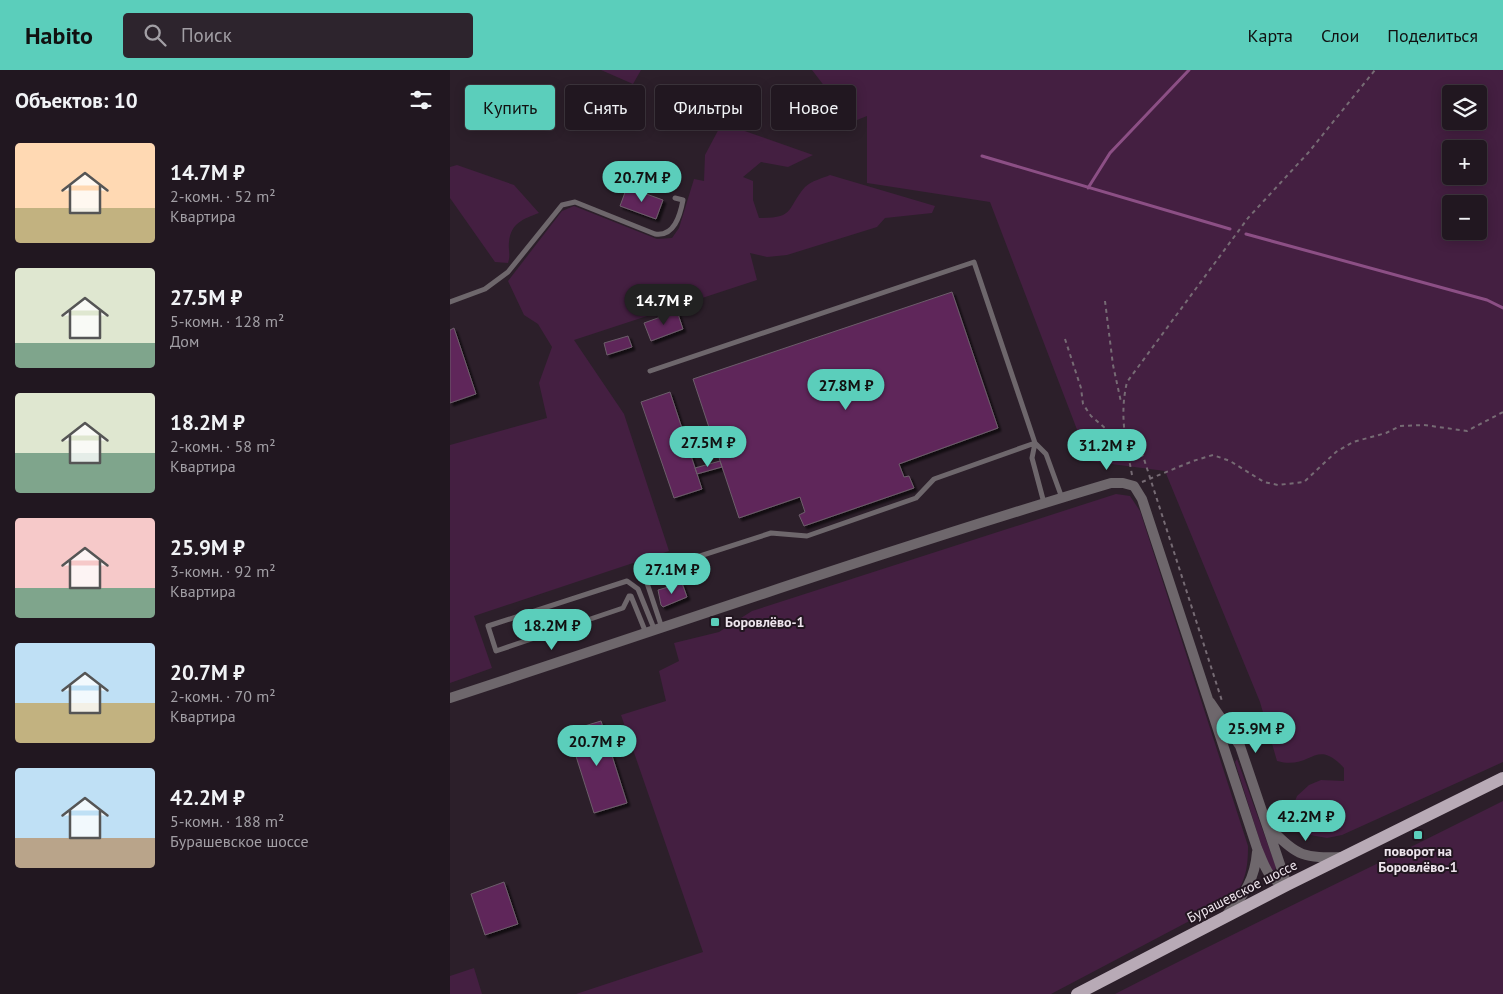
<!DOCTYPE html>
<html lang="ru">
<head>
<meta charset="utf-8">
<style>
	body { margin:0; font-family:"PT Sans",sans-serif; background:#2d242d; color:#f1f3f6; height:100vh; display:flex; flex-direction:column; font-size:19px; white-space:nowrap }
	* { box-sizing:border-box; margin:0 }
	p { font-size:16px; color:#a29fa5 }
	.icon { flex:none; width:28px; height:28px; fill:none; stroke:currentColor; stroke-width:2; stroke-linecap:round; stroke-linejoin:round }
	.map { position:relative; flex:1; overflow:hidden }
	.drawer { display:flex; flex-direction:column; background:#211720; width:450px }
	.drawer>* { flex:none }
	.guide { position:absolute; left:15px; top:15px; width:475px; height:45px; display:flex; gap:10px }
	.controls { position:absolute; left:992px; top:15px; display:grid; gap:10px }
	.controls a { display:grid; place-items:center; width:45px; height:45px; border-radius:5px; background:#211720; box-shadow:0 2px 12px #0003,0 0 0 1px #3e363e; font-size:25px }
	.price { position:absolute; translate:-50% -42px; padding:0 11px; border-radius:18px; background:#5bcebb; color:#111; font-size:16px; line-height:32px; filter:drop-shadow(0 1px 2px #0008) }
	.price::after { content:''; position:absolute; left:50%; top:30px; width:15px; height:11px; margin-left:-8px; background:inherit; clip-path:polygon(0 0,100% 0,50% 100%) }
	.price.selected { background:#222; color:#fff }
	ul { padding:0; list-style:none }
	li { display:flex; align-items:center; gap:15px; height:125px; padding:0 15px }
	li span { display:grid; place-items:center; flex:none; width:140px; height:100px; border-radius:5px; color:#555 }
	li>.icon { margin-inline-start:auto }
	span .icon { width:60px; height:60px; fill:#fffc; stroke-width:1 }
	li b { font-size:21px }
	h2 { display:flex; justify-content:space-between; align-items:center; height:60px; padding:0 15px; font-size:21px }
	.tag { padding:0 18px; border-radius:5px; background:#211720; box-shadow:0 2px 12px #0003,0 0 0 1px #3e363e; font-size:18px; line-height:45px }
	.tag.selected { background:#5bcebb; color:#111 }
	header { display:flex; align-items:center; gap:30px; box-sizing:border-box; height:70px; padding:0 25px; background:#5bcebb; color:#111 }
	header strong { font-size:24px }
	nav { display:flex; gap:28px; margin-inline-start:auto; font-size:18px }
	.search { width:350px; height:45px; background:#2d242d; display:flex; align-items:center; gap:12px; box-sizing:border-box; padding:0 18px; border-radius:5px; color:#a29fa5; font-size:19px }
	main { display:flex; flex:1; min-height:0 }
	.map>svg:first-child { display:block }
	.green { fill:#441f41; fill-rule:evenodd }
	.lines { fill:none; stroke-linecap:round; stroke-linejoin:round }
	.stream { stroke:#8c4f85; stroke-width:3 }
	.building { fill:#5f265a; stroke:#6d5e6b; filter:url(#shadow) }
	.path { stroke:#766b74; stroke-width:2; stroke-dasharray:4 4; stroke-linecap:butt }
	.lane { stroke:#6e676c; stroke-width:5 }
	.street { stroke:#6e676c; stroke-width:10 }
	.primary { stroke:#b8aab6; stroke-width:12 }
	.poi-dot { fill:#5bcebb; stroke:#221620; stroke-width:2 }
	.labels { text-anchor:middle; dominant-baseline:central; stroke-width:4; stroke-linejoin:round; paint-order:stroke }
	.poi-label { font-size:14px; font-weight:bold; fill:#eee5ed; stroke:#221620; text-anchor:start }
	.street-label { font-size:14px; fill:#eee5ed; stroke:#221620 }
</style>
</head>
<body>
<header>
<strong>Habito</strong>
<div class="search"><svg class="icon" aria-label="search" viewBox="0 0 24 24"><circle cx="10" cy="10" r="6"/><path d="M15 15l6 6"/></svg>Поиск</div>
<nav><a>Карта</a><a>Слои</a><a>Поделиться</a></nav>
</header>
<main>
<section class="drawer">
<h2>Объектов: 10<svg class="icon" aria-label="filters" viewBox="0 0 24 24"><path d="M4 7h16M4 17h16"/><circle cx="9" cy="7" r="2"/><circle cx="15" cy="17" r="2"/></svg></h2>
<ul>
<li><span style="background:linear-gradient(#ffd9b3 65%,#c2b280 0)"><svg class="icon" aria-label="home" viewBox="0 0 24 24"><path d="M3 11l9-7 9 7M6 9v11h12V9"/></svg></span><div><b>14.7M ₽</b><p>2-комн. · 52 m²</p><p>Квартира</p></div></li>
<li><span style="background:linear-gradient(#dfe7d0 75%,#7fa58c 0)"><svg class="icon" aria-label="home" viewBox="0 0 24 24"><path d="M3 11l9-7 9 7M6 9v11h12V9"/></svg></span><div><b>27.5M ₽</b><p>5-комн. · 128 m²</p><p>Дом</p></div></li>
<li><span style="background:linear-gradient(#dfe7d0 60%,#7fa58c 0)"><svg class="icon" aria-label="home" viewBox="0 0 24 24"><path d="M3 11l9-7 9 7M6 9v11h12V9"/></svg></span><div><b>18.2M ₽</b><p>2-комн. · 58 m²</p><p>Квартира</p></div></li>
<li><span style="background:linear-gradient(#f6c9c9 70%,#7fa58c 0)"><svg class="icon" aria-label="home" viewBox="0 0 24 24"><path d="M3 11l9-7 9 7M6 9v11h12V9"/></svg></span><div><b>25.9M ₽</b><p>3-комн. · 92 m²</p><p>Квартира</p></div></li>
<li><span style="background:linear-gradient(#bfe0f5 60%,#c2b280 0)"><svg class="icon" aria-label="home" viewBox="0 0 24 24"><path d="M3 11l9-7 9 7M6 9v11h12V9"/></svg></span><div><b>20.7M ₽</b><p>2-комн. · 70 m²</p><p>Квартира</p></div></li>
<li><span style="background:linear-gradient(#bfe0f5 70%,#b9a48a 0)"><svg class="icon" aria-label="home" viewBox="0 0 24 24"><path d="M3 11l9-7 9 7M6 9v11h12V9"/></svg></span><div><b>42.2M ₽</b><p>5-комн. · 188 m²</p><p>Бурашевское шоссе</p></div></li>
</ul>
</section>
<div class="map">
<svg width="1053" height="924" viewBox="0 0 1053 924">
	<defs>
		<filter id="shadow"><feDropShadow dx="3" dy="3" stdDeviation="1" flood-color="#0009"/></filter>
	</defs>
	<rect width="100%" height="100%" fill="#2c1f2a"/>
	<path class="green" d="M151,0H191L183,14Z
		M362,0H1053V692L892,765L877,768L849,763L842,739L847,726L859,715L871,710L894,711V698C865,666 862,701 827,691L810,632L715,401L639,391L540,132L417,113V46L402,52ZM1001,24H1029V51H1001ZM1001,79H1029V106H1001ZM1001,134H1029V161H1001Z
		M272,53L363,85L338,97L311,92L293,107L303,111V130L309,148C346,148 336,139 355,117C361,111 373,108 380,105L485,136L482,143L435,148L427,157L337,185L317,187L300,183L307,210L124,270L174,344L219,481L24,546L42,598L0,613V375L97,348L89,313L102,277L88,254L74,245L58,211L112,141L124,136L207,169L222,168L229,158L244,109L254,111L255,85Z
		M7,95L64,115L89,143C73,149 61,153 59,172C58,180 61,184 58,193L45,192L0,128V97Z
		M666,424L680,426L690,441L798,776C798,797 796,811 783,828L601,924H126L253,882L171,645L216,631L209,601L229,591L224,573L269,562L302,541Z
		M787,689L826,797L824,803L819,800L785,692Z
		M1053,731V924H665C794,858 924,796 1053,731Z
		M24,898L32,924H0V906Z"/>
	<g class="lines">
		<path class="stream" d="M532,86L780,159
			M638,118L660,83L739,0
			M796,164L1037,230L1053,238"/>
	</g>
	<path class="building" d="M177,117L213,130L206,149L170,136Z
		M502,222L548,358L449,394L454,407L459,406L464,418L354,456L349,445L355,442L350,427L289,448L243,309Z
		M227,241L233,259L201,271L194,253Z
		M4,258L26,324L0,333V260Z
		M178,266L182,277L157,285L154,273Z
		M220,322L252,419L224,428L191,332Z
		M270,391L272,397L247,404L245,398Z
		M232,513L237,527L213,537L211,535L208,520Z
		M151,651L177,733L144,743L118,661Z
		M54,812L68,854L35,865L21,824Z"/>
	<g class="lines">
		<path class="path" d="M655,231L663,295L671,332
			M615,269L631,318L633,334L641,346L676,376L693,386L772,631
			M682,405C676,372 669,346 677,312L798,148L858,83L925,0
			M692,412L743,391L763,385L780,391L814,412L828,415L854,412L886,382L903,372L936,363L950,356L974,355L1017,361L1053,342"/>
		<path class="lane" d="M0,232L35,219L58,202L112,135L125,132L205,164C224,167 230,146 233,130L225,128
			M200,301L524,192L585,373L596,384L612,428
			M585,373L582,388L594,433
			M212,558L194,504L321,463L357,466L466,428L484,409L585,373
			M196,563L181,526H179L173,538L46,581L38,556L177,511L188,519L205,561"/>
		<path class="street" d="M0,628C220,556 439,479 661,413H673L684,416L692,429L807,778C814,794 818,812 837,815L790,676L760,632
			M821,759C847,787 855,788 892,787
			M778,843C795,824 805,808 807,782"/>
		<path class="primary" d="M627,924L837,815L1053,708"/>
	</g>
	<g class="poi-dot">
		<rect x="260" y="547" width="10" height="10" rx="2.5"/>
		<rect x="963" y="760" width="10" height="10" rx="2.5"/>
	</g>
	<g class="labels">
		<g class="poi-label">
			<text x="275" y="552">Боровлёво-1</text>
			<text x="968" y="781" text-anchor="middle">поворот на<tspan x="968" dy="16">Боровлёво-1</tspan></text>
		</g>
		<g class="street-label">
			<text transform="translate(792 821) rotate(-27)">Бурашевское шоссе</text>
		</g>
	</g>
</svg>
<div class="controls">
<a><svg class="icon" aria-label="layers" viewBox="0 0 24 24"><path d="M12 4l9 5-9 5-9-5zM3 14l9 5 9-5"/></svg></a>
<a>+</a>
<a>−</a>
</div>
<b class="price" style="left:192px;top:133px">20.7M ₽</b>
<b class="price selected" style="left:214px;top:256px">14.7M ₽</b>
<b class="price" style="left:396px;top:341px">27.8M ₽</b>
<b class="price" style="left:258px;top:398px">27.5M ₽</b>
<b class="price" style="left:657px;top:401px">31.2M ₽</b>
<b class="price" style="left:222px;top:525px">27.1M ₽</b>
<b class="price" style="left:102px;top:581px">18.2M ₽</b>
<b class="price" style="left:806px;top:684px">25.9M ₽</b>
<b class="price" style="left:147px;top:697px">20.7M ₽</b>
<b class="price" style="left:856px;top:772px">42.2M ₽</b>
<div class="guide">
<a class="tag selected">Купить</a>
<a class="tag">Снять</a>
<a class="tag">Фильтры</a>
<a class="tag">Новое</a>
</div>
</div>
</main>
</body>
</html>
